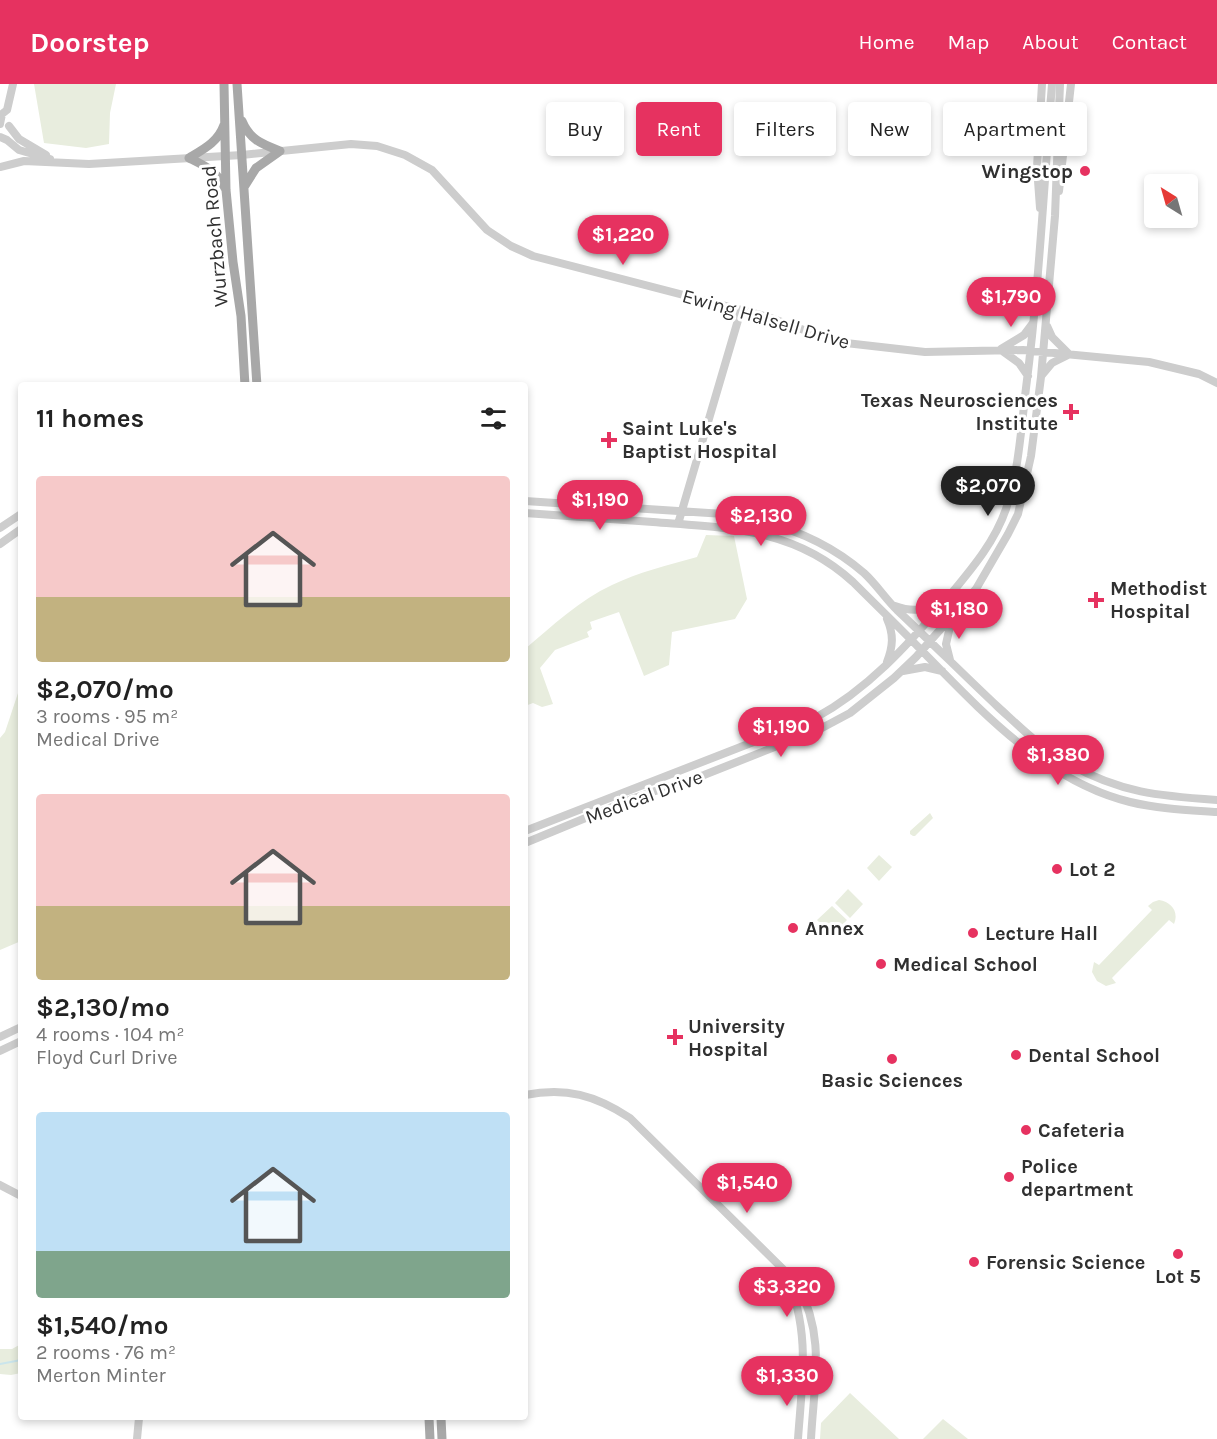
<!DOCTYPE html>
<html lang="en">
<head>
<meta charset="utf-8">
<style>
	body { margin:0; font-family:Karla,sans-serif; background:#f6f6f6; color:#222; height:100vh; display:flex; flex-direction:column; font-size:22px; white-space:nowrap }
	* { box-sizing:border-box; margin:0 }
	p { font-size:20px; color:#767676 }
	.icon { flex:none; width:33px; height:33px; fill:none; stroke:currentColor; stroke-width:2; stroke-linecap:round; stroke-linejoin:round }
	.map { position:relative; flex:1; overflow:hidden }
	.sheet { position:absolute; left:18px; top:298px; width:510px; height:1038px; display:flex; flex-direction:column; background:#fff; border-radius:6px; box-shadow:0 3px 9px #0003 }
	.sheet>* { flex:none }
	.top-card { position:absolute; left:546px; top:18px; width:570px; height:54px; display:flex; gap:12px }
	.needle { width:39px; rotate:323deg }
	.buttons { position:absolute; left:1144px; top:90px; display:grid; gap:12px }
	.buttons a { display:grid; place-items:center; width:54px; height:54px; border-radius:6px; background:#fff; box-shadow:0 3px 9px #0003; font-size:30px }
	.price { position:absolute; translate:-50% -51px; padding:0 14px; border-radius:21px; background:#e63260; color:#fff; font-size:20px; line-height:39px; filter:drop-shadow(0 2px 3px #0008) }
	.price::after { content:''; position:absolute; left:50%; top:36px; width:18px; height:14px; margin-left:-9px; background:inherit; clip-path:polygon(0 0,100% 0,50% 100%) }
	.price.selected { background:#222; color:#fff }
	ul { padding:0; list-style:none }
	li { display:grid; align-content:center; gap:12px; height:318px; padding:0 18px }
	li span { display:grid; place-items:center; height:186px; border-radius:6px; color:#555 }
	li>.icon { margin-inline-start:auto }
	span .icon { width:108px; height:108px; fill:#fffc; stroke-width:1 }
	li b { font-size:26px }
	h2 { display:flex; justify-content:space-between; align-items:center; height:72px; padding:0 18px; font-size:26px }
	.chip { padding:0 21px; border-radius:6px; background:#fff; box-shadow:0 3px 9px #0003; font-size:21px; line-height:54px }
	.chip.selected { background:#e63260; color:#fff }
	header { display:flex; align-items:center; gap:36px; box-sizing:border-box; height:84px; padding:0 30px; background:#e63260; color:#fff }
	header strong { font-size:28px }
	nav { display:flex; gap:33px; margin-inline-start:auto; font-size:21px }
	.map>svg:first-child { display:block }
	.green { fill:#e8edde }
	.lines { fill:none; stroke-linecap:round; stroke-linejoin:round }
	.stream { stroke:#cae5ec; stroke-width:2 }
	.minor { stroke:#cdcdcd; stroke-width:8 }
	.major { stroke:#a8a8a8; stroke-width:9 }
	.poi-dot { fill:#e63260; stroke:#fff; stroke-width:2 }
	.labels { text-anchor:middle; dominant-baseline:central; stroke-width:6; stroke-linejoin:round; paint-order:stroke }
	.poi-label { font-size:20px; font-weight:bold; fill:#303030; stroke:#fff; text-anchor:start }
	.street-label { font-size:20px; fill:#303030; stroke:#fff }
</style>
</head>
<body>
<header>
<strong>Doorstep</strong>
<nav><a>Home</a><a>Map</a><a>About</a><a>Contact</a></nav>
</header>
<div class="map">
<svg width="1217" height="1355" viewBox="0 0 1217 1355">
	<rect width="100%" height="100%" fill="#fff"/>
	<path class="green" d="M34,0H116L110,29L109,60L86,64L44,59Z
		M706,451L734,452L747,515L735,535L672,548L669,581L644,592L619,528L590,538L592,545L587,548L589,553L555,566L540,584L553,620L542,623L533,619L525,622V565C552,542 580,516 612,501C639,488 668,481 697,473Z
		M21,600V857L0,866V654L5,648Z
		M930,729L933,734L915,752H913L910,750V747Z
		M879,771L892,783L879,797L867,784Z
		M848,805L863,820L850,834L835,819Z
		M1159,816C1172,818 1179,828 1174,840L1169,836L1112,894L1116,899L1106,902L1097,897L1092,888L1094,878L1099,881L1152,826L1148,822L1153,818Z
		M832,822L847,836L832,851L817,836Z
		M21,1260V1289L11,1291L0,1290V1265H12Z
		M850,1309L899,1355H820L821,1339Z
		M943,1335L968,1355H923Z"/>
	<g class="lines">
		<path class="stream" d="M0,1280L21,1276"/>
		<path class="minor" d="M0,40L2,30L7,26L13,0
			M9,42L19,55L46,71
			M0,53L7,56L19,66L50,75
			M0,83L24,77L89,80L242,71L351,60L377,62L405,71L432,86L487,146L511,162L533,172L768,233L837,258L925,268L1023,266L1149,278L1199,290L1217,299
			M1059,107L1071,0
			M1040,124L1037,83L1042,0
			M1047,242L1052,253L1069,270
			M1001,265L1024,251L1033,239
			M1001,266L1019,279L1028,292
			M1042,291L1052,279L1068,271
			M525,417L724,430C776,437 824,454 864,489C876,500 885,514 897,526C931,558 964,591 998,623C1020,643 1043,666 1069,680C1121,709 1159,712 1217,716
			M525,429C568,432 610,435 653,438C729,444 794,444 853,498C878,523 904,548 928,573C985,631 1048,698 1130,718C1159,725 1188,726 1217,728
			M678,440L741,226
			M0,444L21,430
			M0,460L21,445
			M895,522C914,529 926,526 943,517
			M887,535C894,551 893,562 887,578
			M950,576L946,560L951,538
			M903,587L925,583L942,587
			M525,747L815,634C867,606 908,561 946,516C969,488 994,460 1006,425C1019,386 1021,345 1026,304C1039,203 1044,101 1052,0
			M525,759L634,714L704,691L820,645L850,629L894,594L916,573L976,505L1008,450L1018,430L1031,372L1041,293L1055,132L1060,0
			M0,953L21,943
			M0,967L21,957
			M525,1011C566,1003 595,1011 630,1034L797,1199C826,1253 814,1297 811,1355
			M0,1101L21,1112
			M786,1192C811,1245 802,1298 798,1355
			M137,1355L139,1334"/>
		<path class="major" d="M224,0L226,106L233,178L241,232L245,302
			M237,0L257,302
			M242,37C250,56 262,60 280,67
			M189,74C204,65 218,58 224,41
			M189,74C205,82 217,87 225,104
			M244,103L256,84L280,67
			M429,1334L430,1355
			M441,1334L442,1355"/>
	</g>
	<g class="poi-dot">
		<circle cx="1085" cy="87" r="6"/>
		<path d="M1068 319h6v6h6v6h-6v6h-6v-6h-6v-6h6z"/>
		<path d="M606 347h6v6h6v6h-6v6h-6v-6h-6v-6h6z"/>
		<path d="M1093 507h6v6h6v6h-6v6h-6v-6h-6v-6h6z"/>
		<circle cx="1057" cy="785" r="6"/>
		<circle cx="793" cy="844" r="6"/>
		<circle cx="973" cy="849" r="6"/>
		<circle cx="881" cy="880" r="6"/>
		<path d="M672 944h6v6h6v6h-6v6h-6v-6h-6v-6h6z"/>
		<circle cx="1016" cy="971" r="6"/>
		<circle cx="892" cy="975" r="6"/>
		<circle cx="1026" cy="1046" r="6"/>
		<circle cx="1009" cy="1093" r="6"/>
		<circle cx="1178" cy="1170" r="6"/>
		<circle cx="974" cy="1178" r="6"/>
	</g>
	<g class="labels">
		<g class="poi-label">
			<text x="1073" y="87" text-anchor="end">Wingstop</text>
			<text x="1058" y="316" text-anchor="end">Texas Neurosciences<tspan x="1058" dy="23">Institute</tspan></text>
			<text x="622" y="344">Saint Luke's<tspan x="622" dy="23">Baptist Hospital</tspan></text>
			<text x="1110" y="504">Methodist<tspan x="1110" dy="23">Hospital</tspan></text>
			<text x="1069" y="785">Lot 2</text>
			<text x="805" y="844">Annex</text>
			<text x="985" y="849">Lecture Hall</text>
			<text x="893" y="880">Medical School</text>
			<text x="688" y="942">University<tspan x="688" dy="23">Hospital</tspan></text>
			<text x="1028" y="971">Dental School</text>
			<text x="892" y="996" text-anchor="middle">Basic Sciences</text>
			<text x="1038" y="1046">Cafeteria</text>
			<text x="1021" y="1082">Police<tspan x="1021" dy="23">department</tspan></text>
			<text x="986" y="1178">Forensic Science</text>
			<text x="1178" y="1192" text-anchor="middle">Lot 5</text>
		</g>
		<g class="street-label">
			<text transform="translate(215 152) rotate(-95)">Wurzbach Road</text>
			<text transform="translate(766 235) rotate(16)">Ewing Halsell Drive</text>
			<text transform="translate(644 713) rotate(-20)">Medical Drive</text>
		</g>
	</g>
</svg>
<div class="buttons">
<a><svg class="needle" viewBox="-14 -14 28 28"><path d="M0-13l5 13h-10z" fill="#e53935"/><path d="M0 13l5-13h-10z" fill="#767676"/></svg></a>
</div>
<b class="price" style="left:623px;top:182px">$1,220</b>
<b class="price" style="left:1011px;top:244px">$1,790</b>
<b class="price selected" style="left:988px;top:433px">$2,070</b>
<b class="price" style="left:600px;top:447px">$1,190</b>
<b class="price" style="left:761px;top:463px">$2,130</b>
<b class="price" style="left:959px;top:556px">$1,180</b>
<b class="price" style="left:781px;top:674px">$1,190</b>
<b class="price" style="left:1058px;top:702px">$1,380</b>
<b class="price" style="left:747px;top:1130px">$1,540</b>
<b class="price" style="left:787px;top:1234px">$3,320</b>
<b class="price" style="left:787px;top:1323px">$1,330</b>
<div class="top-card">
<a class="chip">Buy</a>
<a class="chip selected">Rent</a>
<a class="chip">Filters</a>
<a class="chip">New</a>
<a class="chip">Apartment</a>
</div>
<section class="sheet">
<h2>11 homes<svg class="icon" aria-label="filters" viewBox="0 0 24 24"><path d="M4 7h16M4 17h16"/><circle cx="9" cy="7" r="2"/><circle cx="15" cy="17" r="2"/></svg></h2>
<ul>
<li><span style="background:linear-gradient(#f6c9c9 65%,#c2b280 0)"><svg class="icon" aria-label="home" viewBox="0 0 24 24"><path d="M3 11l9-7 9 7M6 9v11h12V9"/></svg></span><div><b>$2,070/mo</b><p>3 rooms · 95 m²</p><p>Medical Drive</p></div></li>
<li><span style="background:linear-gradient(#f6c9c9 60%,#c2b280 0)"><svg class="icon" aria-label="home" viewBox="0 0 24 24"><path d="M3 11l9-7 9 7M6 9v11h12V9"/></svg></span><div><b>$2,130/mo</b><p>4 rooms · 104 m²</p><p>Floyd Curl Drive</p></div></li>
<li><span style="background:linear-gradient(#bfe0f5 75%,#7fa58c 0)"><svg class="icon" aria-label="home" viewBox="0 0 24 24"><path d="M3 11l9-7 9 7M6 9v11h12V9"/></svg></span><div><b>$1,540/mo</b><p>2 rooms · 76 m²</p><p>Merton Minter</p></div></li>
</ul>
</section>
</div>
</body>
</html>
